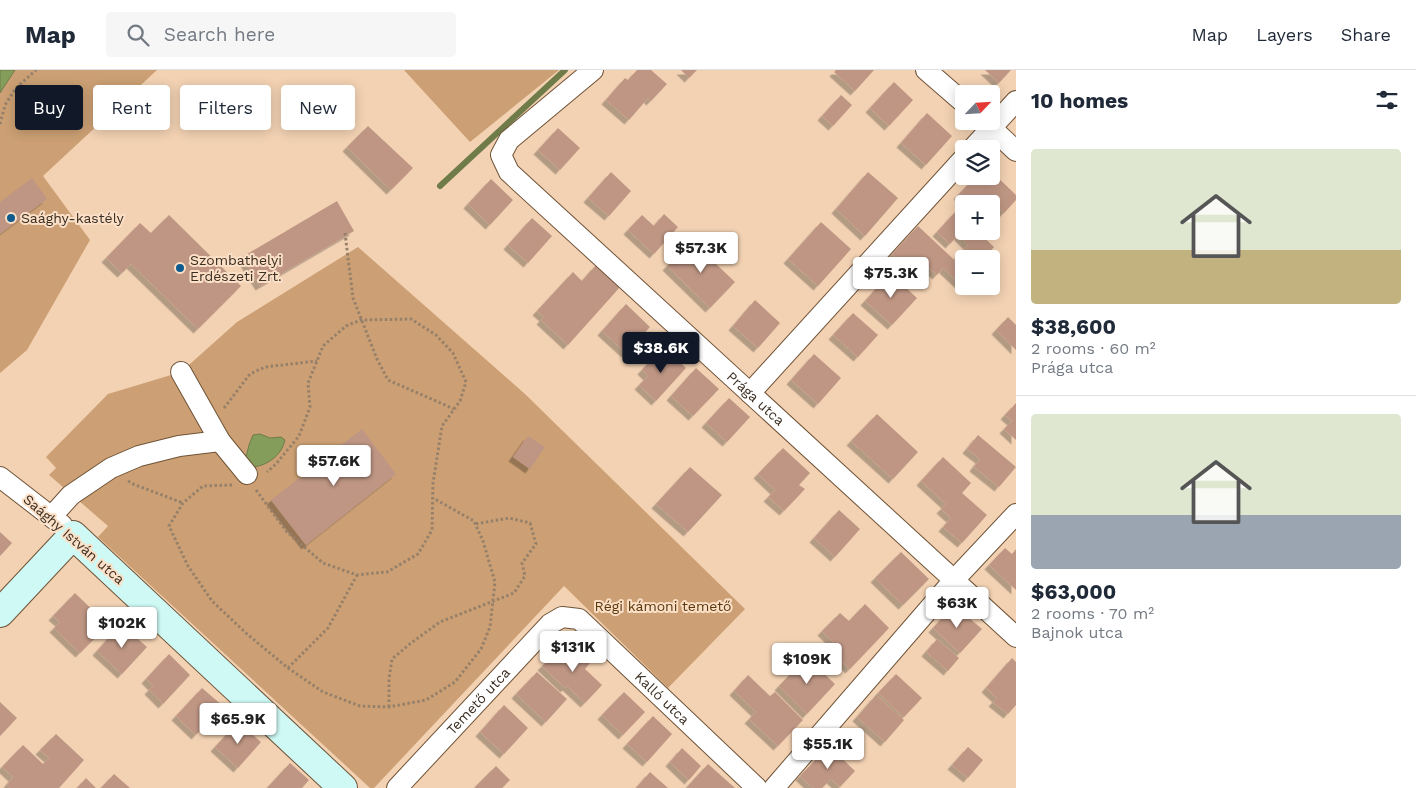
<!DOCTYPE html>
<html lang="en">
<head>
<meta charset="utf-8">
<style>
	body { margin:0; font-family:"Work Sans",sans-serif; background:#f6f6f7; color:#1f2937; height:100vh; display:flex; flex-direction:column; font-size:19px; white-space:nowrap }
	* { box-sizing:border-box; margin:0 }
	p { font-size:16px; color:#747a83 }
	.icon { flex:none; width:28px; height:28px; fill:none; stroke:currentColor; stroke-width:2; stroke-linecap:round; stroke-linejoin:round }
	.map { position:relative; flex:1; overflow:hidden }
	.panel { display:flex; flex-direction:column; background:#fff; width:400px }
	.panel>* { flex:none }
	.banner { position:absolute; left:15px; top:15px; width:475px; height:45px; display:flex; gap:10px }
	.needle { width:32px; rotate:65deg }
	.tools { position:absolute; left:955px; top:15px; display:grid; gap:10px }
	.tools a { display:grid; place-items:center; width:45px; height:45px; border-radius:5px; background:#fff; box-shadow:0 2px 12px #0003; font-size:25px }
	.price { position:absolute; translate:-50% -42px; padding:0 11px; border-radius:5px; background:#fff; color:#222; font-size:16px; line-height:32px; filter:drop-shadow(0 1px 2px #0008) }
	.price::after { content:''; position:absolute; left:50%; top:30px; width:15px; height:11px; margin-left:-8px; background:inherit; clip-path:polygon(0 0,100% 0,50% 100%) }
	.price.on { background:#111827; color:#fff }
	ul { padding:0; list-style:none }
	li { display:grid; align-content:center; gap:10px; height:265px; padding:0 15px }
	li+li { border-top:1px solid #e0e1e3 }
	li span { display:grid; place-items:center; height:155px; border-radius:5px; color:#555 }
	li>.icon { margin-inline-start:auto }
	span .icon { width:90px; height:90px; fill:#fffc; stroke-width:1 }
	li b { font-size:21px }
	h2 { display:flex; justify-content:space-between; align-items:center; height:60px; padding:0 15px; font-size:21px }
	.chip { padding:0 18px; border-radius:5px; background:#fff; box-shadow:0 2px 12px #0003; font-size:18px; line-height:45px }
	.chip.on { background:#111827; color:#fff }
	header { display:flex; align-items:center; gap:30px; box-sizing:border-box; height:70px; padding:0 25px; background:#fff; border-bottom:1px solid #e0e1e3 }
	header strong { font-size:24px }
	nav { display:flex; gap:28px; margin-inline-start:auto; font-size:18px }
	.search { width:350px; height:45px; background:#f6f6f7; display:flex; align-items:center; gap:12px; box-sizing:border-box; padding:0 18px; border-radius:5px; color:#747a83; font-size:19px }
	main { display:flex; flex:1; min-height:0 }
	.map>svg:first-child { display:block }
	.green { fill:#cca074 }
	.water { fill:#859d5b; stroke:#6f7c4a }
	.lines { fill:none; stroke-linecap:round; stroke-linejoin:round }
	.stream { stroke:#6f7c4a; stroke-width:6 }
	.building { fill:#bf9684; filter:url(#shadow) }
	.street-casing { stroke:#6f5337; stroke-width:22 }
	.secondary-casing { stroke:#6f5337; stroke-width:30 }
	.path { stroke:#97806a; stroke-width:3; stroke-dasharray:2.5 2.5; stroke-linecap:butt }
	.street { stroke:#fff; stroke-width:20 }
	.secondary { stroke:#cef9f4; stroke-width:28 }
	.poi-dot { fill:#0f5b8e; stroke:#fbe0c7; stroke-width:2 }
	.labels { text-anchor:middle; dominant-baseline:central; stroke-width:4; stroke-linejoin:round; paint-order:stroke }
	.poi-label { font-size:14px; fill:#3b2e22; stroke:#fbe0c7; text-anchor:start }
	.street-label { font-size:14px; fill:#3b2e22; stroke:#fbe0c7 }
	.park-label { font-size:14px; fill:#59360b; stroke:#fbe0c7 }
</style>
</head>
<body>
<header>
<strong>Map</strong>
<div class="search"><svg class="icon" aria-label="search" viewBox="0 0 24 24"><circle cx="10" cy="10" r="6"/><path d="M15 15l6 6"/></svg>Search here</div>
<nav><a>Map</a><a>Layers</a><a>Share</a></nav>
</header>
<main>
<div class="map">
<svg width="1016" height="718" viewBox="0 0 1016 718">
	<defs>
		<filter id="shadow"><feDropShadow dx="-4.5" dy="4.5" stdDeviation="0" flood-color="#0004"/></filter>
	</defs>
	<rect width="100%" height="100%" fill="#f3d2b3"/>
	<path class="green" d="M15,0H157L43,106L90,170L27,280L0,303V23Z
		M404,0H559L470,72Z
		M358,177L525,324L745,539L668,618L564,516L374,718H370L98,467L108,456L49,405L56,398L46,387L108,324L181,302L237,252Z"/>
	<path class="water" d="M0,0H15L0,23Z
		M260,364L270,368L281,367L285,370C282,385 268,395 254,397L246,387L249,375L253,365Z"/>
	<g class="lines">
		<path class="stream" d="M440,116L565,0"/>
	</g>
	<path class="building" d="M637,0H651L667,14L651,31L648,28L629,50L606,30L625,8L628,10Z
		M681,0H697L689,8Z
		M836,0H874L855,21L834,2Z
		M985,0H1011L999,13Z
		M894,12L913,30L889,56L870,38Z
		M841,25L852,35L833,56L822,46Z
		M927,43L952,66L926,95L901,73Z
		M368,56L413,98L391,120L347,77Z
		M558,58L580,78L560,100L538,80Z
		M991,101L1016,125V130L1004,143L992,131L989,134H968L958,125L976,106H991Z
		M611,102L631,121L609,146L588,128Z
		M868,102L898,128L865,166L836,139Z
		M32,108L47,129L0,164V132Z
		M491,109L513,130L490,155L468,134Z
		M337,131L354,161L260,216L242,187Z
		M956,141L964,149V161H977L994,177L983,189H964V190L958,185L968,175L958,165L950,174L937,162Z
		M664,144L678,157L654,184L628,160L642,145L654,156Z
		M169,145L241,216L198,259L131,194L122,203L106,188L140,153L151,163Z
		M532,148L552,166L528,193L508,175Z
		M821,152L851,179L818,216L788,189Z
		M918,156L964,199V210L960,214L943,198L937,205L921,190L910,201L892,184Z
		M692,171L735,212L710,238L667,196Z
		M596,195L620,217L568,275L541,250L544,247L537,241L573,202L582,211Z
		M890,203L917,228L892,255L865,231Z
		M755,230L780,253L758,278L733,256Z
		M626,234L650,257L626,283L602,261Z
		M853,243L878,265L858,287L833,265Z
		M1008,247L1016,255V280L996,260Z
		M663,277L686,298L656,331L639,315L648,306L642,300Z
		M814,284L841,308L818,334L791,310Z
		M696,298L719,319L693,346L671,326Z
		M729,328L750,347L727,372L706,353Z
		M1016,333V370L1004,359L1012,351L1005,345Z
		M877,344L918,382L893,409L851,371Z
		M362,359L396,404L306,475L271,430Z
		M978,365L1016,397L999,417L974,397L980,389L967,379Z
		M528,366L545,377L530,399L513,387Z
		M783,378L810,403L799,415L805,419L784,441L768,427L775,420L758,404Z
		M943,387L971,413L962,423L987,445L962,473L943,457L951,448L941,439L946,434L921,411Z
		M690,397L722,425L688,462L656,434Z
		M839,440L860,459L835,487L814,468Z
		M0,462L12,473L0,486Z
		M1005,478L1012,484L1016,479V520L989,495Z
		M901,482L929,509L903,535L875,508Z
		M75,523L108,555L80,583L54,558L60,552L53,546Z
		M865,534L889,558L850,599L831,581L836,575L822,561L840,543L849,551Z
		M954,535L982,559L960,583L933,558Z
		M121,554L147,577L122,604L97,581Z
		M937,569L959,588L948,601L926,582Z
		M570,573L590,593L585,599L602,615L585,633L567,616L565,618L542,596L555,583L558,586Z
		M169,584L190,605L163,634L149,620L153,616L146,609Z
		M807,587L835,614L807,644L779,616Z
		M1012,588L1016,592V635L1008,644L993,632L997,628L986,618Z
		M537,602L567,629L546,652L516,624Z
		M896,604L922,628L904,647L878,623Z
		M748,605L770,626L775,622L803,650L778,676L749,649L756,642L734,621Z
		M202,618L223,636L196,665L176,646Z
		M624,622L645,642L623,665L602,645Z
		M876,625L904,650L885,672L857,647Z
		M0,632L17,648L0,666Z
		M504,635L528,658L504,684L480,662Z
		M653,646L672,664L647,692L627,674Z
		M238,652L261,672L238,698L215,677Z
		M56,664L84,690L59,718H10L7,715L13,707L2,697L23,675L43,694L49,688L40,680Z
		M829,676L855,701L840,717L831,709L822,718H813L800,706Z
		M968,677L983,690L968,708L952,695Z
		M682,678L701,696L689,710L670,692Z
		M290,693L309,710L302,718H267Z
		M708,694L735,718H689L687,717Z
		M496,696L510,710L502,718H476L475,717Z
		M650,702L668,718H636Z
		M114,704L130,718H101Z
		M86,708L96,718H77Z"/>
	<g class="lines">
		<g class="street-casing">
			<g id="street">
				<path id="s1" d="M593,0L509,70L501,85L509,102L1016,567"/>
				<path d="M926,0L964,33"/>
				<path d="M984,51L1016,81"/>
				<path d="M972,79L1016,31"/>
				<path d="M181,302L220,371"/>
				<path d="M750,323L964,88"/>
				<path d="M0,407L62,455"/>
				<path d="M52,446L71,425L111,398L139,386L179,376L220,371L247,404"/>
				<path id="s2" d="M397,718L550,554L562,547L579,549L757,718"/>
				<path d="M774,718L954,510L1016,444"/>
			</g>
		</g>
		<g class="secondary-casing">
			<path id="secondary" d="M0,543L73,465L343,718"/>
		</g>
		<path class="path" d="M0,54L5,35L16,18L36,0
			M345,163L353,228L377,289L388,310L454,339
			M224,338L250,304L265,297L317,291
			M128,411L133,414L183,433
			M232,415L203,416L183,433L169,456L188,496L212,531L247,564L288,598L323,622L360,636L389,637L426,630L455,612L481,579L490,557L495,512L483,471L474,451L433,428
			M256,420L287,462L323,493L357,505L387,502L418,484L432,460L433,413L442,356L460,331L466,312L453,283L436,265L411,249L361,250L346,256L323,276L308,313L310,337L299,366L276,394L267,402
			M288,598L328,558L357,505
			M389,637V609L392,589L411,573L440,552L514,523L525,506L522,493L536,474L530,453L509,448L475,454"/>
		<use href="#street" class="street"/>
		<use href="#secondary" class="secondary"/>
	</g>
	<g class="poi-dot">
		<circle cx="11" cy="148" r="5"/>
		<circle cx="180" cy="198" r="5"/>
	</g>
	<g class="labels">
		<g class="poi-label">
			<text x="21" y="148">Saághy-kastély</text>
			<text x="190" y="190">Szombathelyi<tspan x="190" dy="16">Erdészeti Zrt.</tspan></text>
		</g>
		<g class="street-label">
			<text stroke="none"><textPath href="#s1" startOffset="480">Prága utca</textPath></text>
			<text transform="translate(74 469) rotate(41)">Saághy István utca</text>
			<text stroke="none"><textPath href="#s2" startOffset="370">Kalló utca</textPath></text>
			<text stroke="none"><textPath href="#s2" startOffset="119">Temető utca</textPath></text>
		</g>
		<g class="park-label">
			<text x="663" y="536">Régi kámoni temető</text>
		</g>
	</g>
</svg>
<div class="tools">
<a><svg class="needle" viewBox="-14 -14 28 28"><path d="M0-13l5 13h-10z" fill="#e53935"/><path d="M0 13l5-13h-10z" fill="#747a83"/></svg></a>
<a><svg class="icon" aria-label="layers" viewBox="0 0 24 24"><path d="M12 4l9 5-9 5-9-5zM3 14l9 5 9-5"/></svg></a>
<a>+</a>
<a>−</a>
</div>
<b class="price" style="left:701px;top:204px">$57.3K</b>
<b class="price" style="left:891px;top:229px">$75.3K</b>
<b class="price on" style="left:661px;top:304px">$38.6K</b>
<b class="price" style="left:334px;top:417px">$57.6K</b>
<b class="price" style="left:957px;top:559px">$63K</b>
<b class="price" style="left:122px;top:579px">$102K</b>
<b class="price" style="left:573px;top:603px">$131K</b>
<b class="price" style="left:807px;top:615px">$109K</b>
<b class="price" style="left:238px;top:675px">$65.9K</b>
<b class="price" style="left:828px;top:700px">$55.1K</b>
<div class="banner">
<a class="chip on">Buy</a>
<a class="chip">Rent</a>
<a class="chip">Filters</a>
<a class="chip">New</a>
</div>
</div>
<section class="panel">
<h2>10 homes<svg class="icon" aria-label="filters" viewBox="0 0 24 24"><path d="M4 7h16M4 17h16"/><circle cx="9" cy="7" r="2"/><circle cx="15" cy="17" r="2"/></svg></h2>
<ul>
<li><span style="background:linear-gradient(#dfe7d0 65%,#c2b280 0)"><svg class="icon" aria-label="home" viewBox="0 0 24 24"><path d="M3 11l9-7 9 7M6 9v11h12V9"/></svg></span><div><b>$38,600</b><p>2 rooms · 60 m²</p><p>Prága utca</p></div></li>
<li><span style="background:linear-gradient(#dfe7d0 65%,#9aa5b1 0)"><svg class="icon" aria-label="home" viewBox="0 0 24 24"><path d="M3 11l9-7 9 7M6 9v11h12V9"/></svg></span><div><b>$63,000</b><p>2 rooms · 70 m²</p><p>Bajnok utca</p></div></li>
</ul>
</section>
</main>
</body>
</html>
